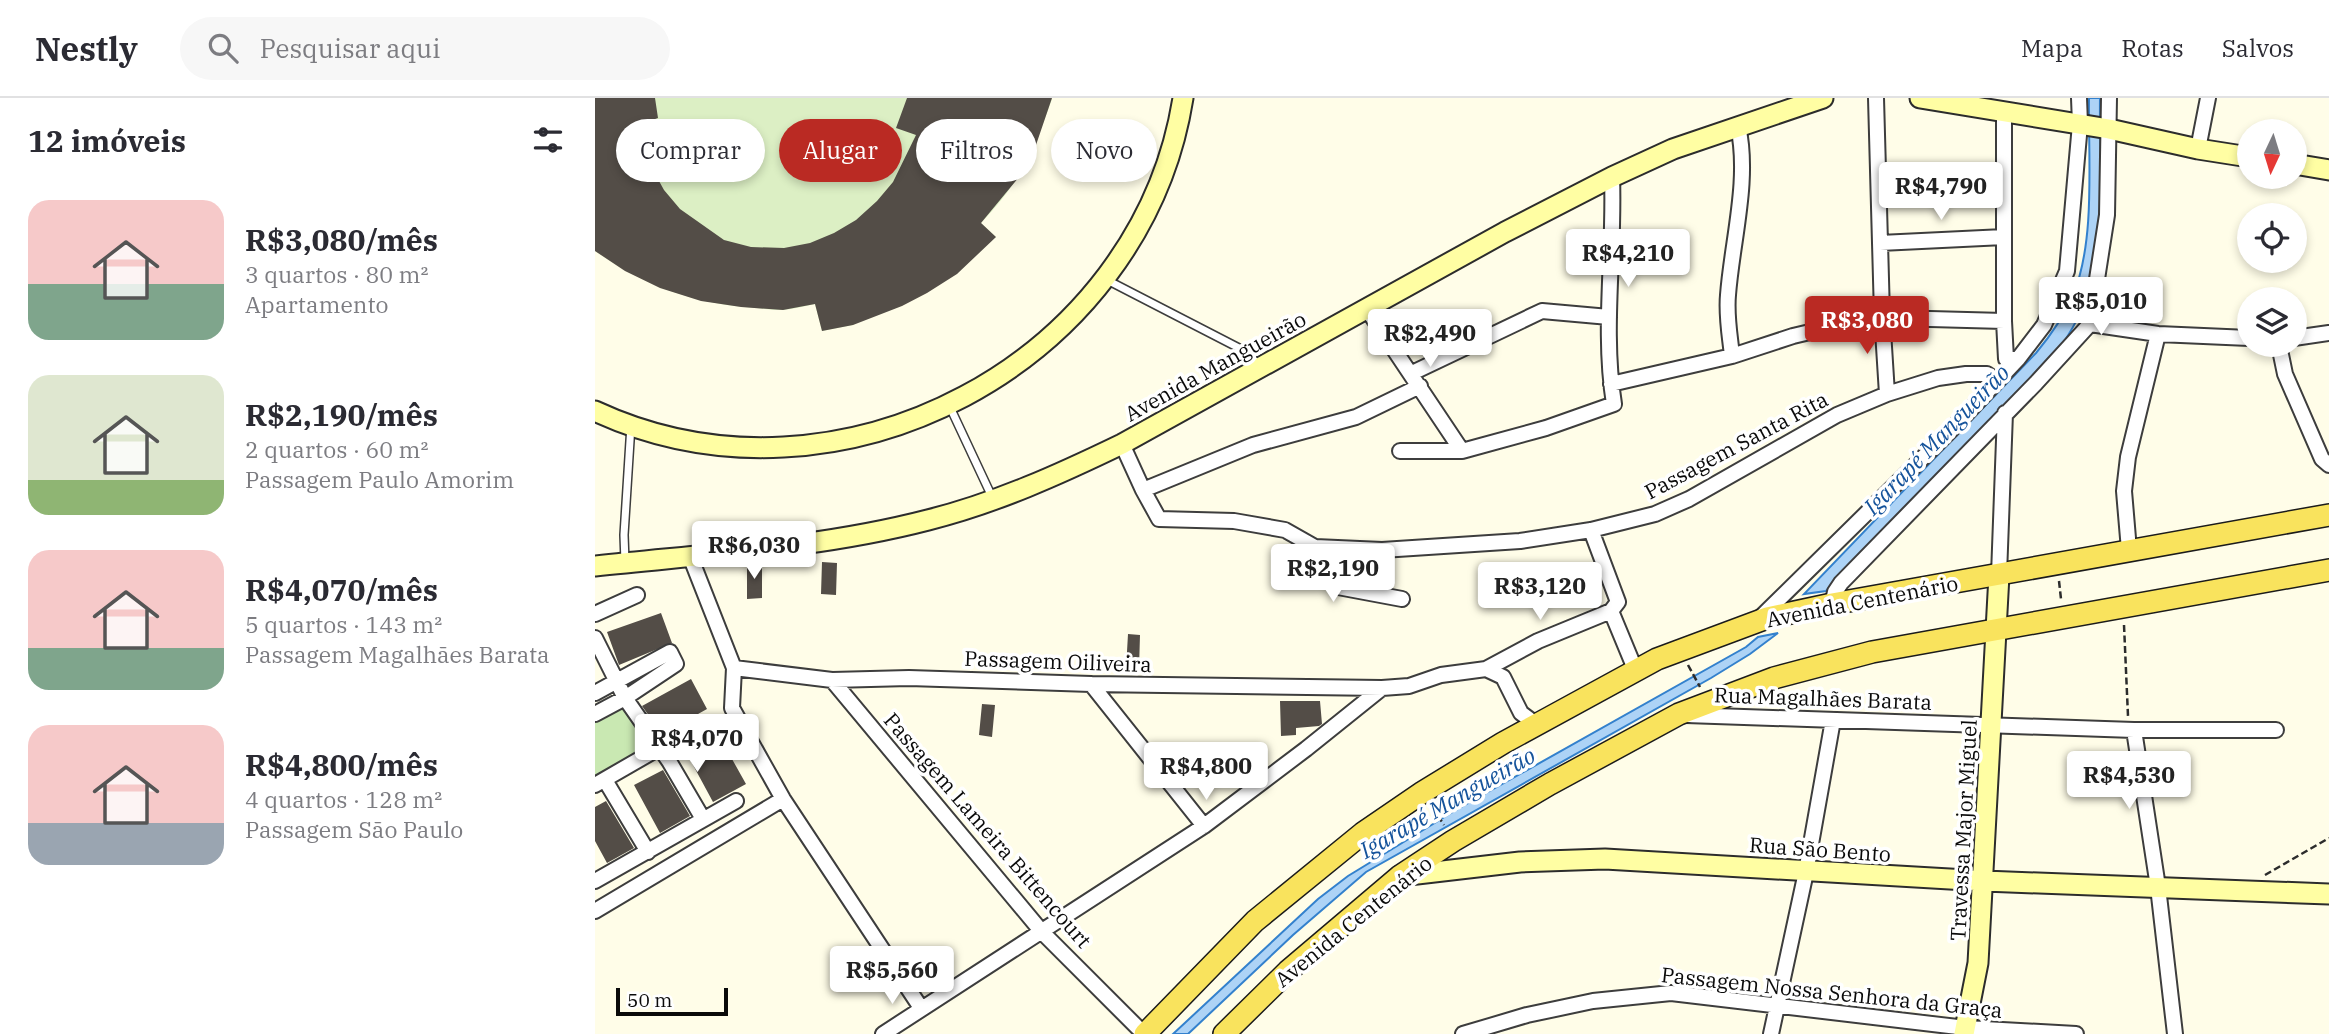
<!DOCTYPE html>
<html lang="pt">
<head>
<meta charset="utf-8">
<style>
	body { margin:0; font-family:"IBM Plex Serif",serif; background:#f7f7f7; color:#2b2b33; height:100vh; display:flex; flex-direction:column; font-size:26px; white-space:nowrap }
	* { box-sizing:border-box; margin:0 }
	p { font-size:23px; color:#7c7c81 }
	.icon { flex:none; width:38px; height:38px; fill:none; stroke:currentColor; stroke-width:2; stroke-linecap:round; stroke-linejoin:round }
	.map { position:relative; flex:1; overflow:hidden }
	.panel { display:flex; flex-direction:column; background:#fff; width:595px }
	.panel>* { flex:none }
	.hud { position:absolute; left:21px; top:21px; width:665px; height:63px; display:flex; gap:14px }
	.needle { width:46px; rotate:184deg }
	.buttons { position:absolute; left:1642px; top:21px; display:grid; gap:14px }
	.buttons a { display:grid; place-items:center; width:70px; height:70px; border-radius:50%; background:#fff; box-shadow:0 4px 10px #0003; font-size:35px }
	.scale { position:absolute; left:21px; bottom:18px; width:112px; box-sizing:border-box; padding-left:7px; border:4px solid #0a0a0a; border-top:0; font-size:19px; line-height:24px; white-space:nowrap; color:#0a0a0a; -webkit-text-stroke:5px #fff; paint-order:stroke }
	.price { position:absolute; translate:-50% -60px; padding:0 16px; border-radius:7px; background:#fff; color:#222; font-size:23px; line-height:46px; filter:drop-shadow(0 2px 4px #0008) }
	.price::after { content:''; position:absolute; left:50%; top:42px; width:21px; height:16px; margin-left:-10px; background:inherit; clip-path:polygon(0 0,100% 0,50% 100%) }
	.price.current { background:#ba2a23; color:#fff }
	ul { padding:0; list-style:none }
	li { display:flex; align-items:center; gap:21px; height:175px; padding:0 28px }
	li span { display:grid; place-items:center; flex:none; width:196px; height:140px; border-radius:21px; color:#555 }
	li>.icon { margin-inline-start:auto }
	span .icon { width:84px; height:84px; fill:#fffc; stroke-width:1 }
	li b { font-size:30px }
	h2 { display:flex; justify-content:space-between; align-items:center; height:84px; padding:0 28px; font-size:30px }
	.pill { padding:0 24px; border-radius:32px; background:#fff; box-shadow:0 4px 10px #0003; font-size:24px; line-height:63px }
	.pill.current { background:#ba2a23; color:#fff }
	header { display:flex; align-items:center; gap:42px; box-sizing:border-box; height:98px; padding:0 35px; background:#fff; border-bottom:2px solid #e1e1e2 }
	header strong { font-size:33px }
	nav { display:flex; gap:38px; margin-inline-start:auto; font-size:24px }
	.search { width:490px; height:63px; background:#f7f7f7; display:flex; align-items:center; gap:18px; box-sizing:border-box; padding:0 24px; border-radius:38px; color:#7c7c81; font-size:26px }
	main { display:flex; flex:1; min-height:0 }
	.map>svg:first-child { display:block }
	.green { fill:#c9e8b2 }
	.pitch { fill:#dcefc4 }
	.water { fill:#add3f6; stroke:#3381cd; stroke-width:2 }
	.building { fill:#534d47 }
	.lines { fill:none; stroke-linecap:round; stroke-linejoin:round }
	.lane-casing { stroke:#3d3d3d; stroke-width:10 }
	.street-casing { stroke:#3d3d3d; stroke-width:18 }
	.secondary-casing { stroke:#2c2c2c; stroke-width:23 }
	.primary-casing { stroke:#1b1b1b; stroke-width:24 }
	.path { stroke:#2c2c2c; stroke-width:2.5; stroke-dasharray:7 3.5; stroke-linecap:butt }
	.lane { stroke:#fff; stroke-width:7 }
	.street { stroke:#fff; stroke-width:14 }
	.secondary { stroke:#fffea3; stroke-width:19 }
	.primary { stroke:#f9e35d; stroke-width:21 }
	.labels { text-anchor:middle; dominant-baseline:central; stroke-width:7; stroke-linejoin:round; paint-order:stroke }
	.street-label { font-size:21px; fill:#0a0a0a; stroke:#fff }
	.water-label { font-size:23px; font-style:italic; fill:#15539b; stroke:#fff }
</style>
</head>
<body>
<header>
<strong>Nestly</strong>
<div class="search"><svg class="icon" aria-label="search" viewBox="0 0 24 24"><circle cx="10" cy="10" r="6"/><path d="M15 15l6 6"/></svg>Pesquisar aqui</div>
<nav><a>Mapa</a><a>Rotas</a><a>Salvos</a></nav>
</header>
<main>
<section class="panel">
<h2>12 imóveis<svg class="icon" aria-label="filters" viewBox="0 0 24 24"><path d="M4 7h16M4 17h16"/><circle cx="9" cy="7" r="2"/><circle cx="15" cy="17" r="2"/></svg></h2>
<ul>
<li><span style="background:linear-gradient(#f6c9c9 60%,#7fa58c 0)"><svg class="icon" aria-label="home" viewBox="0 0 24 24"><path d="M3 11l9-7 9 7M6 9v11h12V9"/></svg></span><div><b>R$3,080/mês</b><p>3 quartos · 80 m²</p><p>Apartamento</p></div></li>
<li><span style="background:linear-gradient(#dfe7d0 75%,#8fb573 0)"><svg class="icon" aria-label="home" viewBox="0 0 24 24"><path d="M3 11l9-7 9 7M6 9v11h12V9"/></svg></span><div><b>R$2,190/mês</b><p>2 quartos · 60 m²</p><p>Passagem Paulo Amorim</p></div></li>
<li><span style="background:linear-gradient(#f6c9c9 70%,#7fa58c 0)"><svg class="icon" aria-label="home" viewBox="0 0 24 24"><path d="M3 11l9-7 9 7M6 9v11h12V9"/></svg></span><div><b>R$4,070/mês</b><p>5 quartos · 143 m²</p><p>Passagem Magalhães Barata</p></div></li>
<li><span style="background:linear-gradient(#f6c9c9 70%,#9aa5b1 0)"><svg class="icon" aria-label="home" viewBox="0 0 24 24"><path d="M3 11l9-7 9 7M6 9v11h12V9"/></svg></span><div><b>R$4,800/mês</b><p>4 quartos · 128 m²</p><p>Passagem São Paulo</p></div></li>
</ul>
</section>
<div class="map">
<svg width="1734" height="936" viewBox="0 0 1734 936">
	<rect width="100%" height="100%" fill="#fffde8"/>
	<path class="green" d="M30,600L64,651L0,688V616Z"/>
	<path class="pitch" d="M0,0H453L457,1C438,54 426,83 386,125L401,139L258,227L227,233L220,206C210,208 198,211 188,212C179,212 170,211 161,210C99,206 51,188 0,153Z"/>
	<path class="water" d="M1494,0H1505C1504,66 1512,143 1489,206C1466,265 1411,307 1367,351C1321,398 1275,445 1231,493L1209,496L1441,255C1456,237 1469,218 1478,197C1501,143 1493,58 1494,0Z
		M1183,535L1155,556L1116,580L771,774L698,837L593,936H578L723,801L753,778L861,712L1151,549L1163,539Z"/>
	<path class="building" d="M0,0H60L63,20L43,27L59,74L69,92L85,111L129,142L156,149L189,150L215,145L239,135L261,122L282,103L298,84L321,37L301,30L312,0H457L441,47L424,79L386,125L401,139L362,176L332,195L307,208L258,227L227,233L220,206L188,212L146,209L106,203L65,190L30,173L0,153Z
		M227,464L242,465L241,497L226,496Z
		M152,465H167V500L152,501Z
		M66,515L77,545L24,567L12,534Z
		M533,536L545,537L544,571H531Z
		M96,581L112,611L67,636L47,608Z
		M685,603H725L727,626L724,628L701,630V637L686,638Z
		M387,606L400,607L397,639L384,637Z
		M123,636L151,686L118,704L91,654Z
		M68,672L95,718L65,735L39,687Z
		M11,703L39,750L12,765L0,743V709Z"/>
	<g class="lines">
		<g class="lane-casing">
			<path id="lane" d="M512,182L644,250L666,268
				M354,307L398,401
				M30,464L29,437L36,327"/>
		</g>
		<g class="street-casing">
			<path id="street" d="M1281,0L1287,217L1292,296
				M1409,13V223L1411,261H1423
				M1603,51L1613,0
				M1284,76L1409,75
				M1285,145L1409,139
				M772,211L867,353
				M1287,217L1298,220L1409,223
				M1495,226L1563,236L1654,240
				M1699,240L1734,235
				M1684,247L1690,276L1727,361L1734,367
				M1137,258C1135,238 1131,218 1133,197C1137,143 1155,82 1143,28
				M817,275L947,213L1014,219
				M1016,286L1137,258L1198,238L1287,217
				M527,346L548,392L564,421L639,423L690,432L720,449L787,452L925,443L996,432L1060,416L1094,401L1242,317L1292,296L1343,280L1371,276H1392L1402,283
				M805,353H867L951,330L1019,306C1007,231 1020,155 1017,79
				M548,392L658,347L761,319L825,288
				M996,432L1023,504L1016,513L1040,571
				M720,449L728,478L743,489L807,501
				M1534,452L1529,393L1533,359L1563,236
				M95,458L139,570L137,610L188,701L326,910
				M1404,477L1410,315
				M1237,506L1240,494L1246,485L1441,285L1495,226L1512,117L1514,0
				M0,516L42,497
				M1164,521L1356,332L1423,261L1449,227L1472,173L1485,26L1484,0
				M0,540L30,600L74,663L108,721
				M139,570L237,582L314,580L496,586L787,590L814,588L846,577L891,571L908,579L926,615L942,627
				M891,571L943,543L1016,513
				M237,582L447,834L549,936
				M496,586L609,728
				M0,595L75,554L81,566L30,600L0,616
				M1091,617L1539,632H1681
				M1539,632L1563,789L1580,936
				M10,682L53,754
				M0,687L104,627
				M0,783L141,703
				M0,813L188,701
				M288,936L609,728L711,651L787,590
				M868,936L932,917L998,903L1076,895L1371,930L1481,936
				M1176,936L1211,774L1238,622"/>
		</g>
		<g class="secondary-casing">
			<path id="secondary" d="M1325,0L1514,31L1603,51L1654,59
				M1699,66L1734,72
				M0,313C243,426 546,265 588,0
				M0,468C111,456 225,450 333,422C401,405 465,376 527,346L910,134L1017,79L1078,51L1228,0
				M805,778L925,764L1010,761L1389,783L1734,796
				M1369,936L1383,865L1404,477"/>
		</g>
		<g class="primary-casing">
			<path id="primary" d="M550,936L660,823L768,735L828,694L908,645L1062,561L1172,520L1237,506L1734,417
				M629,936L693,873L805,778L858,743L955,686L1084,616L1179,580L1277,554L1734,472"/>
		</g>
		<path class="path" d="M1464,483L1466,501
			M1529,527L1533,618
			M1093,567L1105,589
			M837,709L849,727
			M1670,777L1734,740"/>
		<use href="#lane" class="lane"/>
		<use href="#street" class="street"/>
		<use href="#secondary" class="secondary"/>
		<use href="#primary" class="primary"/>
	</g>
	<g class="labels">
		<g class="street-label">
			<text transform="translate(620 268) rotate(-29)">Avenida Mangueirão</text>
			<text transform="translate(1141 347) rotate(-28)">Passagem Santa Rita</text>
			<text transform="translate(1267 503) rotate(-11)">Avenida Centenário</text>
			<text transform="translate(463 563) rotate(2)">Passagem Oiliveira</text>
			<text transform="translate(1228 600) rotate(2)">Rua Magalhães Barata</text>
			<text transform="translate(393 732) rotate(49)">Passagem Lameira Bittencourt</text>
			<text transform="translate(1368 732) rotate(-87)">Travessa Major Miguel</text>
			<text transform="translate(1225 751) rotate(4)">Rua São Bento</text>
			<text transform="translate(758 823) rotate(-39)">Avenida Centenário</text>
			<text transform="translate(1237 894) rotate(6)">Passagem Nossa Senhora da Graça</text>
		</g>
		<g class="water-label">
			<text transform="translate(1341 341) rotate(-46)">Igarapé Mangueirão</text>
			<text transform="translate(852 704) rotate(-30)">Igarapé Mangueirão</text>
		</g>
	</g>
</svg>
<div class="buttons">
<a><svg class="needle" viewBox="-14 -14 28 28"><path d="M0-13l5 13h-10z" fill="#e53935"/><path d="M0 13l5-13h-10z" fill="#7c7c81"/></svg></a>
<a><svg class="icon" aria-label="locate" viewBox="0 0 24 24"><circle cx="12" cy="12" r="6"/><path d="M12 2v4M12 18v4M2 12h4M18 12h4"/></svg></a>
<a><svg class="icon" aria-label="layers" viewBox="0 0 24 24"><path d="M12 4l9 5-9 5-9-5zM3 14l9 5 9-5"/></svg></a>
</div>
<div class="scale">50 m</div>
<b class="price" style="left:1346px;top:124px">R$4,790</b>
<b class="price" style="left:1033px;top:191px">R$4,210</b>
<b class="price" style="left:1506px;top:239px">R$5,010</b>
<b class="price current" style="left:1272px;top:258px">R$3,080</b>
<b class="price" style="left:835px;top:271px">R$2,490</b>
<b class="price" style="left:159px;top:483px">R$6,030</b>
<b class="price" style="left:738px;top:506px">R$2,190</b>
<b class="price" style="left:945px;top:524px">R$3,120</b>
<b class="price" style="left:102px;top:676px">R$4,070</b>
<b class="price" style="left:611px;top:704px">R$4,800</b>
<b class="price" style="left:1534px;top:713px">R$4,530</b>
<b class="price" style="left:297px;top:908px">R$5,560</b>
<div class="hud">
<a class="pill">Comprar</a>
<a class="pill current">Alugar</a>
<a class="pill">Filtros</a>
<a class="pill">Novo</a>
</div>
</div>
</main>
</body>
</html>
